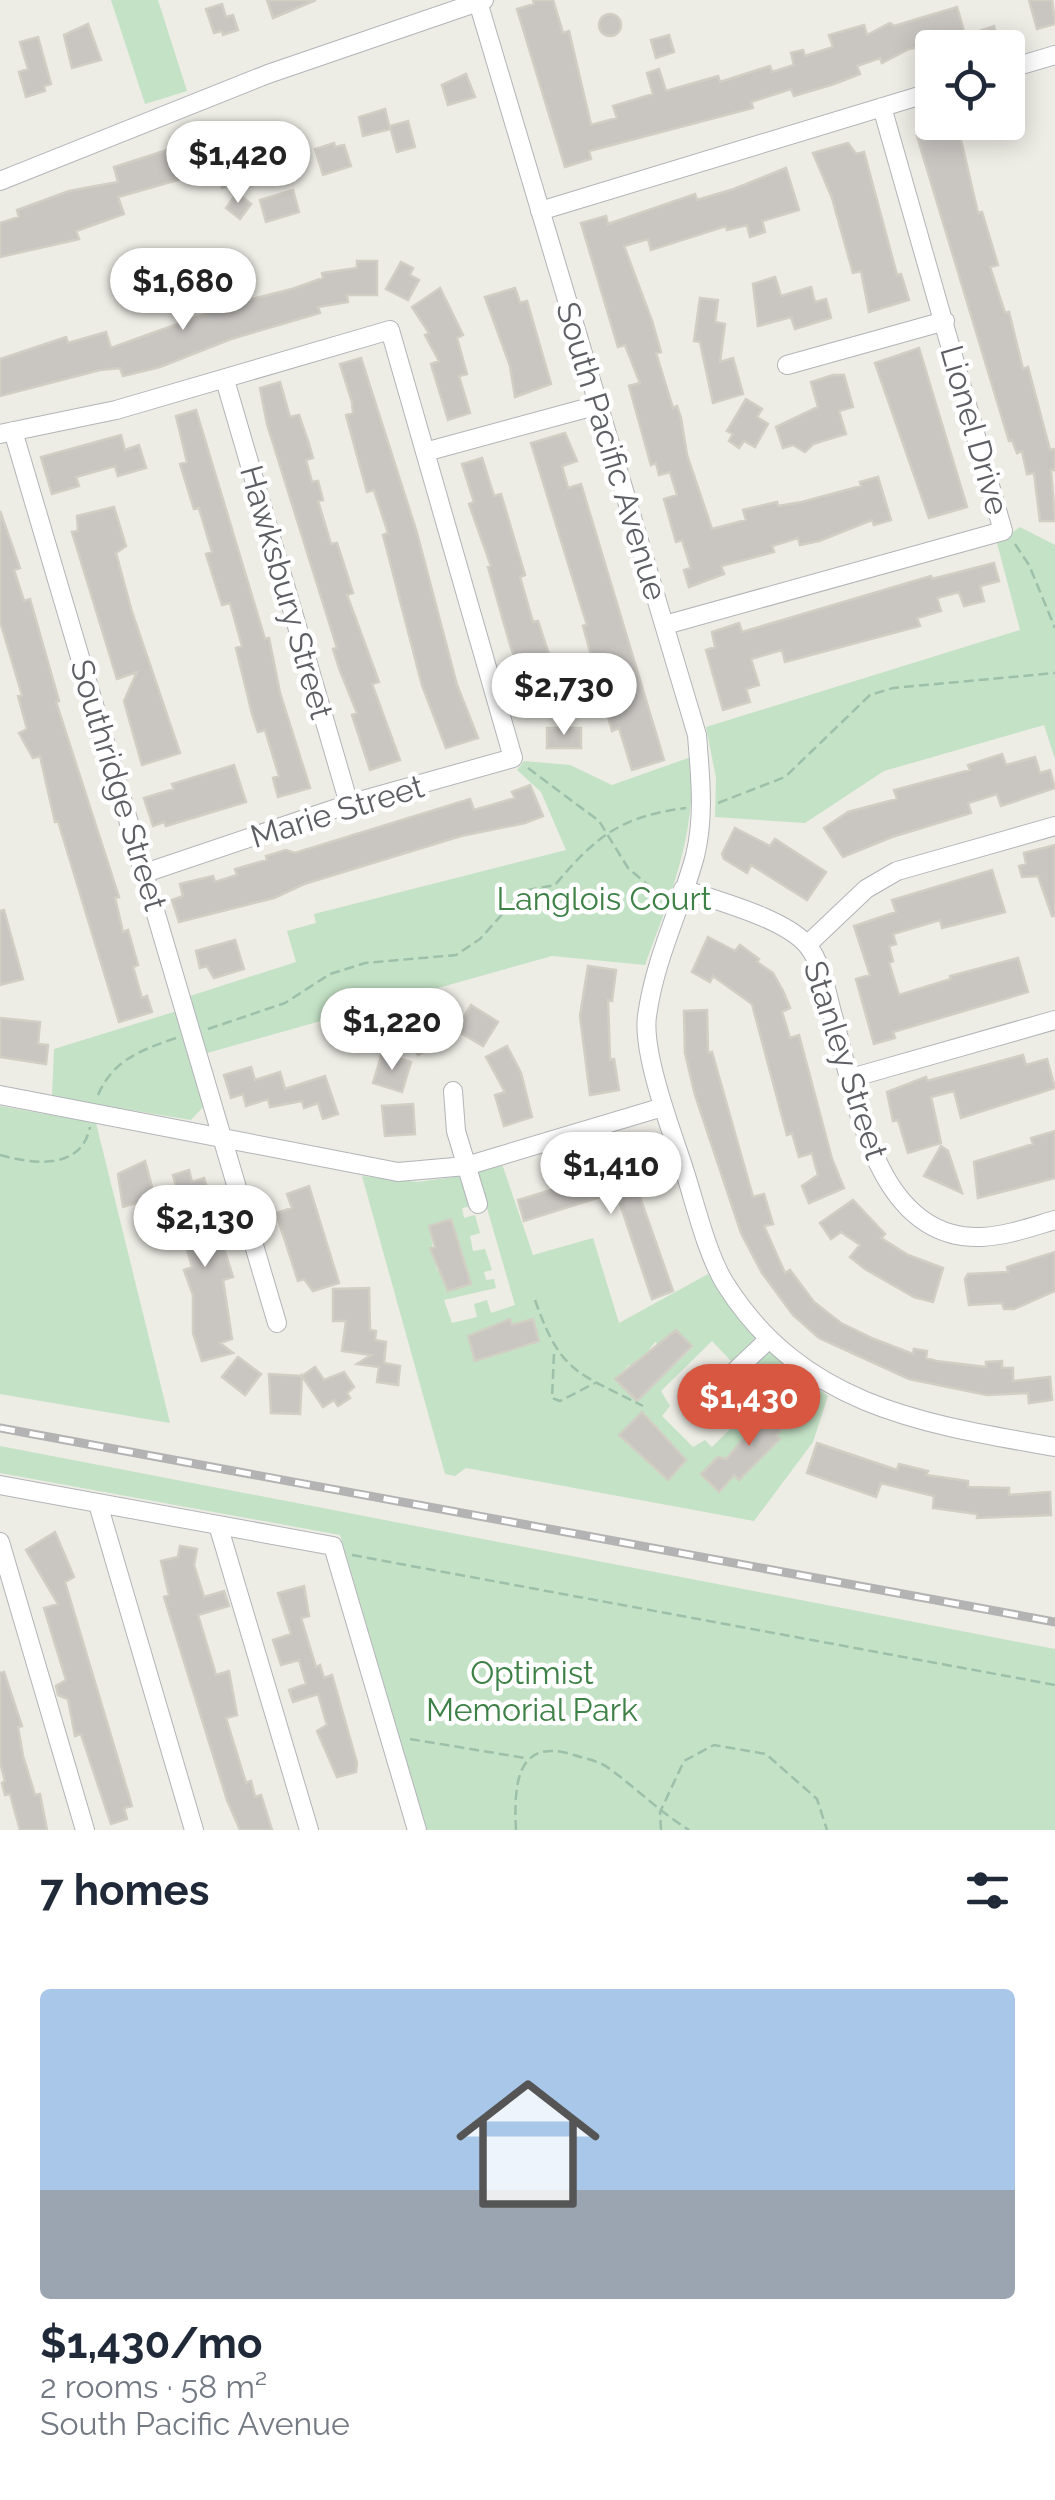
<!DOCTYPE html>
<html lang="en">
<head>
<meta charset="utf-8">
<style>
	body { margin:0; font-family:Raleway,sans-serif; background:#f6f6f7; color:#1f2937; height:100vh; display:flex; flex-direction:column; font-size:38px; white-space:nowrap }
	* { box-sizing:border-box; margin:0 }
	p { font-size:32px; color:#747a83 }
	.icon { flex:none; width:55px; height:55px; fill:none; stroke:currentColor; stroke-width:2; stroke-linecap:round; stroke-linejoin:round }
	.map { position:relative; height:1830px; overflow:hidden }
	.drawer { display:flex; flex-direction:column; background:#fff; flex:1 }
	.drawer>* { flex:none }
	.buttons { position:absolute; left:915px; top:30px; display:grid; gap:20px }
	.buttons a { display:grid; place-items:center; width:110px; height:110px; border-radius:10px; background:#fff; box-shadow:0 5px 25px #0003; font-size:50px }
	.price { position:absolute; translate:-50% -85px; padding:0 22px; border-radius:35px; background:#fff; color:#222; font-size:32px; line-height:65px; filter:drop-shadow(0 2px 5px #0008) }
	.price::after { content:''; position:absolute; left:50%; top:60px; width:30px; height:22px; margin-left:-15px; background:inherit; clip-path:polygon(0 0,100% 0,50% 100%) }
	.price.selected { background:#d75741; color:#fff }
	ul { padding:0; list-style:none }
	li { display:grid; align-content:center; gap:20px; height:530px; padding:0 40px }
	li span { display:grid; place-items:center; height:310px; border-radius:10px; color:#555 }
	li>.icon { margin-inline-start:auto }
	span .icon { width:180px; height:180px; fill:#fffc; stroke-width:1 }
	li b { font-size:42px }
	h2 { display:flex; justify-content:space-between; align-items:center; height:120px; padding:0 40px; font-size:42px }
	.map>svg:first-child { display:block }
	.green { fill:#c4e2c6; fill-rule:evenodd }
	.building { fill:#c9c6c2; stroke:#d1cec4; stroke-width:2.5 }
	.lines { fill:none; stroke-linecap:round; stroke-linejoin:round }
	.minor-casing { stroke:#b2b4b8; stroke-width:20 }
	.path { stroke:#9cc0a9; stroke-width:2.5; stroke-dasharray:10 5; stroke-linecap:butt }
	.minor { stroke:#fff; stroke-width:18 }
	.rail-casing { stroke:#b3b3b4; stroke-width:9 }
	.rail { stroke:#fff; stroke-width:5; stroke-dasharray:15; stroke-linecap:butt }
	.labels { text-anchor:middle; dominant-baseline:central; stroke-width:9; stroke-linejoin:round; paint-order:stroke }
	.street-label { font-size:32px; fill:#5d5f64; stroke:#fff }
	.park-label { font-size:32px; fill:#3e8146; stroke:#fff }
</style>
</head>
<body>
<div class="map">
<svg width="1055" height="1830" viewBox="0 0 1055 1830">
	<rect width="100%" height="100%" fill="#edece5"/>
	<path class="green" d="M111,0H158L187,91L145,104Z
		M1020,527L1055,545V759L1044,725L884,771L805,823L715,817L716,778L706,727L1020,630L997,543Z
		M691,757C697,833 671,894 645,965L552,956L207,1053L190,996L296,962L287,931L316,923L314,914L566,850L541,792L517,770L524,761L570,765L612,785Z
		M177,1011L202,1097L203,1107L191,1120L52,1097L54,1049Z
		M0,1106L96,1123L170,1423L0,1394Z
		M502,1164L533,1255L593,1238L619,1323L708,1274L755,1338L738,1360L731,1361L712,1341L661,1391L670,1406L662,1416L693,1447L705,1440L712,1447L764,1395L745,1370L769,1352L828,1396L813,1442L754,1521L466,1468L455,1476L445,1474L362,1176L417,1182L461,1176L472,1206L462,1208L464,1218L475,1215L480,1233L470,1236L473,1251L485,1249L492,1270L484,1272L486,1280L494,1279L496,1288L444,1300L452,1323L477,1317L474,1304L487,1300L491,1313L515,1305L478,1177V1171ZM451,1219L458,1242L437,1271L429,1226ZM510,1319L512,1325L532,1319L539,1341L496,1349L497,1355L475,1361L468,1336ZM675,1330L693,1347L637,1401L615,1379L629,1365L634,1369L655,1342L660,1346ZM644,1414L686,1460L668,1479L619,1435ZM718,1457L726,1459L739,1479L734,1475L719,1491L701,1475Z
		M718,1371L734,1388L701,1420L688,1401Z
		M0,1446L1055,1649V1830H427L340,1535L0,1473Z"/>
	<path class="building" d="M267,0H316L273,18Z
		M533,0H553L563,33L569,31L591,125L617,118L613,106L653,94L647,73L659,69L666,91L718,76L720,82L770,66L772,72L794,65L791,53L803,50L805,56L833,47L829,35L864,25L867,35L890,23L894,26L957,7L966,38L909,49L882,63L880,58L857,66L860,74L834,84L794,96L791,89L751,102L753,108L589,151L591,159L565,167L517,9L534,4Z
		M1029,0H1052L1055,24L1037,29Z
		M222,4L226,17L233,15L238,30L223,35L222,31L214,33L206,9Z
		M599 25a11 11 0 1 1 22 0a11 11 0 1 1-22 0Z
		M88,24L101,60L72,68L64,35Z
		M994,26L998,41L975,48L970,34Z
		M669,35L674,52L656,58L651,40Z
		M38,37L51,84L44,86L45,91L26,97L19,72L28,69L20,42Z
		M466,74L475,97L448,105L442,85Z
		M385,109L390,129L363,136L359,117Z
		M408,121L415,147L397,152L390,126Z
		M925,122H954L962,144L978,213L982,212L998,265L990,267L1005,313L1009,312L1023,369L1028,367L1050,450L1055,449V470H1051L1055,521H1040L1034,473L1027,474L1022,451L1017,453L1012,440L1009,441L917,136L928,133Z
		M275,137L284,168L222,188L216,169L118,197L124,214L76,231L79,239L0,257V223L19,217L17,210L69,191L118,182L114,167L201,139L207,159Z
		M334,143L335,147L344,145L351,166L323,175L315,149Z
		M848,143L856,154L864,152L897,275L901,274L909,300L869,312L861,271L853,273L832,198L813,153Z
		M786,168L799,210L762,221L765,232L750,237L747,225L727,230L726,226L651,250L648,239L624,246L652,321L661,352L656,353L673,408L677,406L681,418L687,455L712,529L746,520L743,510L777,502L778,506L802,502L861,486L860,482L878,477L891,520L874,525L872,520L819,541L800,545L798,538L772,546L774,552L721,566L724,574L689,587L684,570L691,568L682,540L676,542L664,499L677,495L670,472L659,475L656,463L651,465L629,386L640,383L625,345L618,347L581,223L606,216L608,224L695,194L697,200L734,189Z
		M293,190L299,212L266,222L260,200Z
		M237,193L251,204L240,219L226,208Z
		M357,261H377V295H347L348,302L318,307L320,313L231,339L160,367L123,376L120,368L100,370L0,396V359L66,337L68,343L106,332L111,348L233,304L292,289L323,278L322,273L357,268Z
		M401,262L413,268L410,275L419,280L408,300L386,289Z
		M775,277L781,296L811,287L815,302L826,299L831,318L795,329L791,317L758,326L753,284Z
		M440,288L463,335L457,338L467,374L459,376L470,413L448,420L431,364L439,361L425,335L429,333L412,307Z
		M515,288L520,303L527,301L551,384L515,397L510,366L485,297Z
		M700,298L718,300L715,322L725,324L720,362L733,358L743,394L713,403L700,342L694,341Z
		M919,348L967,507L929,518L875,363Z
		M361,358L417,533L457,685L478,738L446,748L422,685L383,535L388,533L374,490L367,492L346,415L353,413L352,402L340,364Z
		M833,375H844L853,407L839,411L846,434L813,444L805,452L793,445L783,448L776,427L818,407L811,382Z
		M280,382L290,417L299,415L309,444L313,458L306,460L312,482L318,481L323,500L318,501L331,544L337,543L347,574L353,593L347,595L379,682L372,684L400,760L370,770L352,715L357,713L339,668L333,649L337,648L267,424L260,388Z
		M746,399L762,409L757,417L768,424L755,447L744,441L739,448L729,441L733,434L727,431Z
		M196,410L265,639L269,638L280,693L310,788L278,797L273,778L279,776L265,730L258,732L252,714L236,648L242,646L230,603L222,605L206,554L212,552L199,508L194,509L180,464L187,462L176,416Z
		M565,433L577,461L562,466L568,488L581,484L664,760L632,770L619,728L612,731L583,626L587,625L531,443Z
		M121,435L125,450L139,445L146,468L118,476L115,466L76,477L79,486L52,494L41,457Z
		M482,458L494,496L501,494L525,575L520,577L533,622L538,621L555,673L550,675L559,703L537,710L511,648L488,567L491,566L469,504L474,502L462,464Z
		M114,507L126,546L116,553L132,612L180,753L142,765L124,701L137,672L117,679L72,532L78,531L77,516Z
		M0,511L20,568L14,570L24,601L30,599L59,701L56,702L119,897L115,898L123,932L128,930L138,965L133,967L142,998L147,996L152,1012L119,1022L58,821L55,822L40,756L33,758L19,733L27,729L18,696L22,695L0,621Z
		M994,563L999,581L980,586L984,601L964,606L959,592L937,598L941,611L917,618L920,626L785,662L782,650L751,659L759,685L746,689L750,702L723,710L706,650L715,647L712,632L739,623L742,632L931,576L932,579Z
		M547,728H581V748H547Z
		M1002,754L1006,765L1035,757L1040,773L1050,770L1055,788L1001,806L997,794L968,803L971,813L892,837L843,857L824,828L848,812L897,799L894,790L970,770L968,765Z
		M234,765L246,802L166,826L164,822L153,826L144,798L174,789L172,784Z
		M530,785L543,816L525,823L461,836L304,884L274,898L179,922L172,900L183,896L180,884L213,876L215,882L237,875L235,869L267,860L266,856L286,850L295,853L470,799L474,810L515,798L512,792Z
		M735,828L770,846L775,839L826,872L807,900L751,865L747,873L724,859L722,854Z
		M1055,845V916H1052L1038,876L1022,877L1019,866L1026,864L1024,853Z
		M992,870L1005,912L942,928L940,920L893,934L896,944L889,946L893,961L889,963L899,995L951,979L950,976L1018,958L1028,992L893,1032L895,1038L874,1044L856,979L870,975L854,926L896,912L892,900Z
		M4,910L23,979L0,985V911Z
		M708,937L735,951L740,945L759,959L757,962L773,973L783,991L790,1008L782,1012L790,1038L799,1035L832,1159L844,1188L809,1203L802,1186L818,1175L812,1153L799,1157L792,1133L787,1135L752,1004L713,976L710,982L692,972Z
		M235,940L244,969L214,978L207,966L200,968L196,951Z
		M588,966L616,970L612,1001L608,1000L610,1060L614,1059L619,1090L590,1095L580,1016Z
		M471,1005L498,1022L483,1046L456,1030Z
		M707,1010L708,1053L712,1052L753,1197L764,1194L773,1224L764,1226L785,1273L790,1270L814,1302L841,1323L874,1339L913,1354L914,1349L927,1351L926,1358L936,1361L986,1367V1362L1002,1361V1368H1013V1381L1050,1377L1052,1400L1029,1403L1028,1393L987,1395L909,1379L819,1338L793,1315L762,1273L741,1233L695,1095L685,1053L684,1011Z
		M431,1014L446,1038L418,1055L403,1030Z
		M0,1018L40,1022L38,1044L48,1045L46,1064L0,1057Z
		M507,1046L521,1073L532,1117L504,1126L495,1095L505,1092L486,1057Z
		M382,1053L411,1062L402,1092L373,1083Z
		M1023,1055L1026,1065L1047,1059L1055,1088L961,1118L954,1091L931,1097L941,1143L908,1153L898,1120L893,1121L887,1092L926,1077L927,1081Z
		M251,1067L255,1080L280,1072L285,1089L325,1076L338,1114L323,1119L318,1103L304,1108L302,1101L270,1107L268,1099L246,1106L243,1094L231,1098L224,1075Z
		M413,1104L415,1134L385,1136L382,1106Z
		M1055,1131V1178L978,1198L974,1162L1033,1144L1031,1138Z
		M941,1146L948,1151L962,1193L924,1176Z
		M145,1161L155,1198L123,1207L118,1174Z
		M636,1164L642,1185L636,1186L673,1291L652,1299L616,1192L524,1221L518,1200Z
		M189,1170L192,1182L204,1178L211,1200L202,1202L211,1231L218,1229L233,1277L223,1280L232,1339L220,1343L233,1353L202,1361L193,1333V1295L184,1270L192,1267L180,1226L187,1224L173,1175Z
		M309,1186L339,1283L313,1291L304,1279L298,1281L276,1213L292,1208L287,1194Z
		M853,1200L885,1234L881,1238L908,1255L943,1268L933,1302L914,1297L865,1269L850,1257L860,1245L841,1232L831,1239L820,1223Z
		M451,1219L471,1284L448,1291L430,1248L435,1247L429,1226Z
		M1055,1252V1291L1014,1309H1004L1002,1303L969,1305L965,1279L968,1274L1008,1272L1007,1267Z
		M369,1288L370,1330L376,1331L375,1340L386,1342L384,1363L400,1366L398,1385L377,1382L379,1367L357,1364L371,1355L342,1351L346,1321H333V1289Z
		M510,1319L512,1325L533,1319L539,1341L475,1361L468,1336Z
		M676,1330L692,1346L637,1401L615,1379Z
		M238,1357L261,1374L245,1395L222,1377Z
		M315,1367L324,1380L344,1372L354,1387L347,1393L350,1398L338,1406L334,1400L323,1407L302,1376L300,1414L271,1413L269,1374L302,1376Z
		M774,1402L792,1419L776,1435L780,1439L739,1480L734,1475L719,1492L701,1474L718,1457L726,1459Z
		M642,1412L686,1460L668,1480L619,1435Z
		M817,1443L897,1470L899,1464L928,1471L926,1475L968,1481V1487L1009,1488V1495L1050,1492L1051,1515L977,1518V1514L933,1508L934,1496L881,1483L876,1497L807,1473Z
		M55,1532L74,1577L65,1582L132,1806L124,1808L127,1819L111,1824L81,1734L75,1736L68,1699L58,1695L56,1686L66,1680L44,1608L58,1604L26,1550Z
		M180,1546L197,1549L194,1565L204,1597L224,1591L229,1606L198,1615L216,1675L229,1671L237,1715L226,1718L246,1783L251,1781L255,1797L261,1795L272,1830H240L227,1800L164,1597L169,1595L161,1561L178,1557Z
		M304,1586L309,1616L301,1618L316,1667L320,1665L324,1678L332,1675L357,1763L356,1772L337,1777L317,1731L327,1725L318,1694L293,1702L289,1690L306,1684L299,1660L281,1665L273,1640L291,1634L278,1593Z
		M4,1672L22,1726L18,1727L23,1756L35,1795L40,1794L47,1830H20L10,1794L5,1795L2,1783L5,1781L0,1762V1673Z"/>
	<g class="lines">
		<g class="minor-casing">
			<path id="minor" d="M478,2L697,735C700,775 705,815 695,856C680,911 655,958 647,1016C642,1052 670,1127 682,1163C694,1198 706,1254 726,1285C804,1407 924,1424 1055,1447
				M1008,69L1055,55
				M0,181L268,74L484,0
				M540,211L932,92
				M787,365L945,321
				M225,380L349,804
				M13,431L277,1323
				M0,434L116,410L390,330L513,758L349,804L145,873
				M425,452L598,405
				M665,625L1003,531L882,107
				M683,889C717,901 784,918 807,945C822,962 827,995 833,1016C855,1093 874,1241 981,1237C1006,1236 1031,1227 1055,1220
				M807,945L866,889L897,871L1055,826
				M851,1078L1055,1020
				M453,1091L456,1131L478,1204
				M0,1095L398,1172L466,1166L663,1107
				M732,1374L769,1339
				M0,1485L333,1546L417,1830
				M98,1504L194,1830
				M218,1525L309,1830
				M0,1542L85,1830"/>
		</g>
		<path class="path" d="M1015,544L1029,565L1055,628
			M528,768L599,821L628,868L662,897
			M718,803L785,777L870,695L893,688L1055,673
			M208,1029L285,1003L330,974L365,963L456,955L480,939L523,891L555,885C595,837 621,816 686,808
			M98,1095C113,1060 141,1050 176,1038
			M0,1155C33,1164 81,1171 90,1127
			M535,1300C561,1374 577,1372 643,1406
			M554,1354L552,1398L560,1401L595,1383
			M352,1555L1055,1685
			M410,1739L525,1758
			M516,1830C514,1787 515,1736 574,1755C586,1759 600,1761 610,1769C637,1789 660,1812 689,1830
			M661,1830L660,1812L684,1761L714,1745L766,1754L817,1799L827,1830"/>
		<use href="#minor" class="minor"/>
		<g class="rail-casing">
			<path id="rail" d="M0,1428L1055,1622"/>
		</g>
		<use href="#rail" class="rail"/>
	</g>
	<g class="labels">
		<g class="street-label">
			<text transform="translate(975 430) rotate(74)">Lionel Drive</text>
			<text transform="translate(612 451) rotate(73)">South Pacific Avenue</text>
			<text transform="translate(287 592) rotate(74)">Hawksbury Street</text>
			<text transform="translate(119 785) rotate(73)">Southridge Street</text>
			<text transform="translate(337 811) rotate(-17)">Marie Street</text>
			<text transform="translate(846 1060) rotate(72)">Stanley Street</text>
		</g>
		<g class="park-label">
			<text x="604" y="898">Langlois Court</text>
			<text x="532" y="1672">Optimist<tspan x="532" dy="37">Memorial Park</tspan></text>
		</g>
	</g>
</svg>
<div class="buttons">
<a><svg class="icon" aria-label="locate" viewBox="0 0 24 24"><circle cx="12" cy="12" r="6"/><path d="M12 2v4M12 18v4M2 12h4M18 12h4"/></svg></a>
</div>
<b class="price" style="left:238px;top:206px">$1,420</b>
<b class="price" style="left:183px;top:333px">$1,680</b>
<b class="price" style="left:564px;top:738px">$2,730</b>
<b class="price" style="left:392px;top:1073px">$1,220</b>
<b class="price" style="left:611px;top:1217px">$1,410</b>
<b class="price" style="left:205px;top:1270px">$2,130</b>
<b class="price selected" style="left:749px;top:1449px">$1,430</b>
</div>
<section class="drawer">
<h2>7 homes<svg class="icon" aria-label="filters" viewBox="0 0 24 24"><path d="M4 7h16M4 17h16"/><circle cx="9" cy="7" r="2"/><circle cx="15" cy="17" r="2"/></svg></h2>
<ul>
<li><span style="background:linear-gradient(#a9c7e8 65%,#9aa5b1 0)"><svg class="icon" aria-label="home" viewBox="0 0 24 24"><path d="M3 11l9-7 9 7M6 9v11h12V9"/></svg></span><div><b>$1,430/mo</b><p>2 rooms · 58 m²</p><p>South Pacific Avenue</p></div></li>
</ul>
</section>
</body>
</html>
